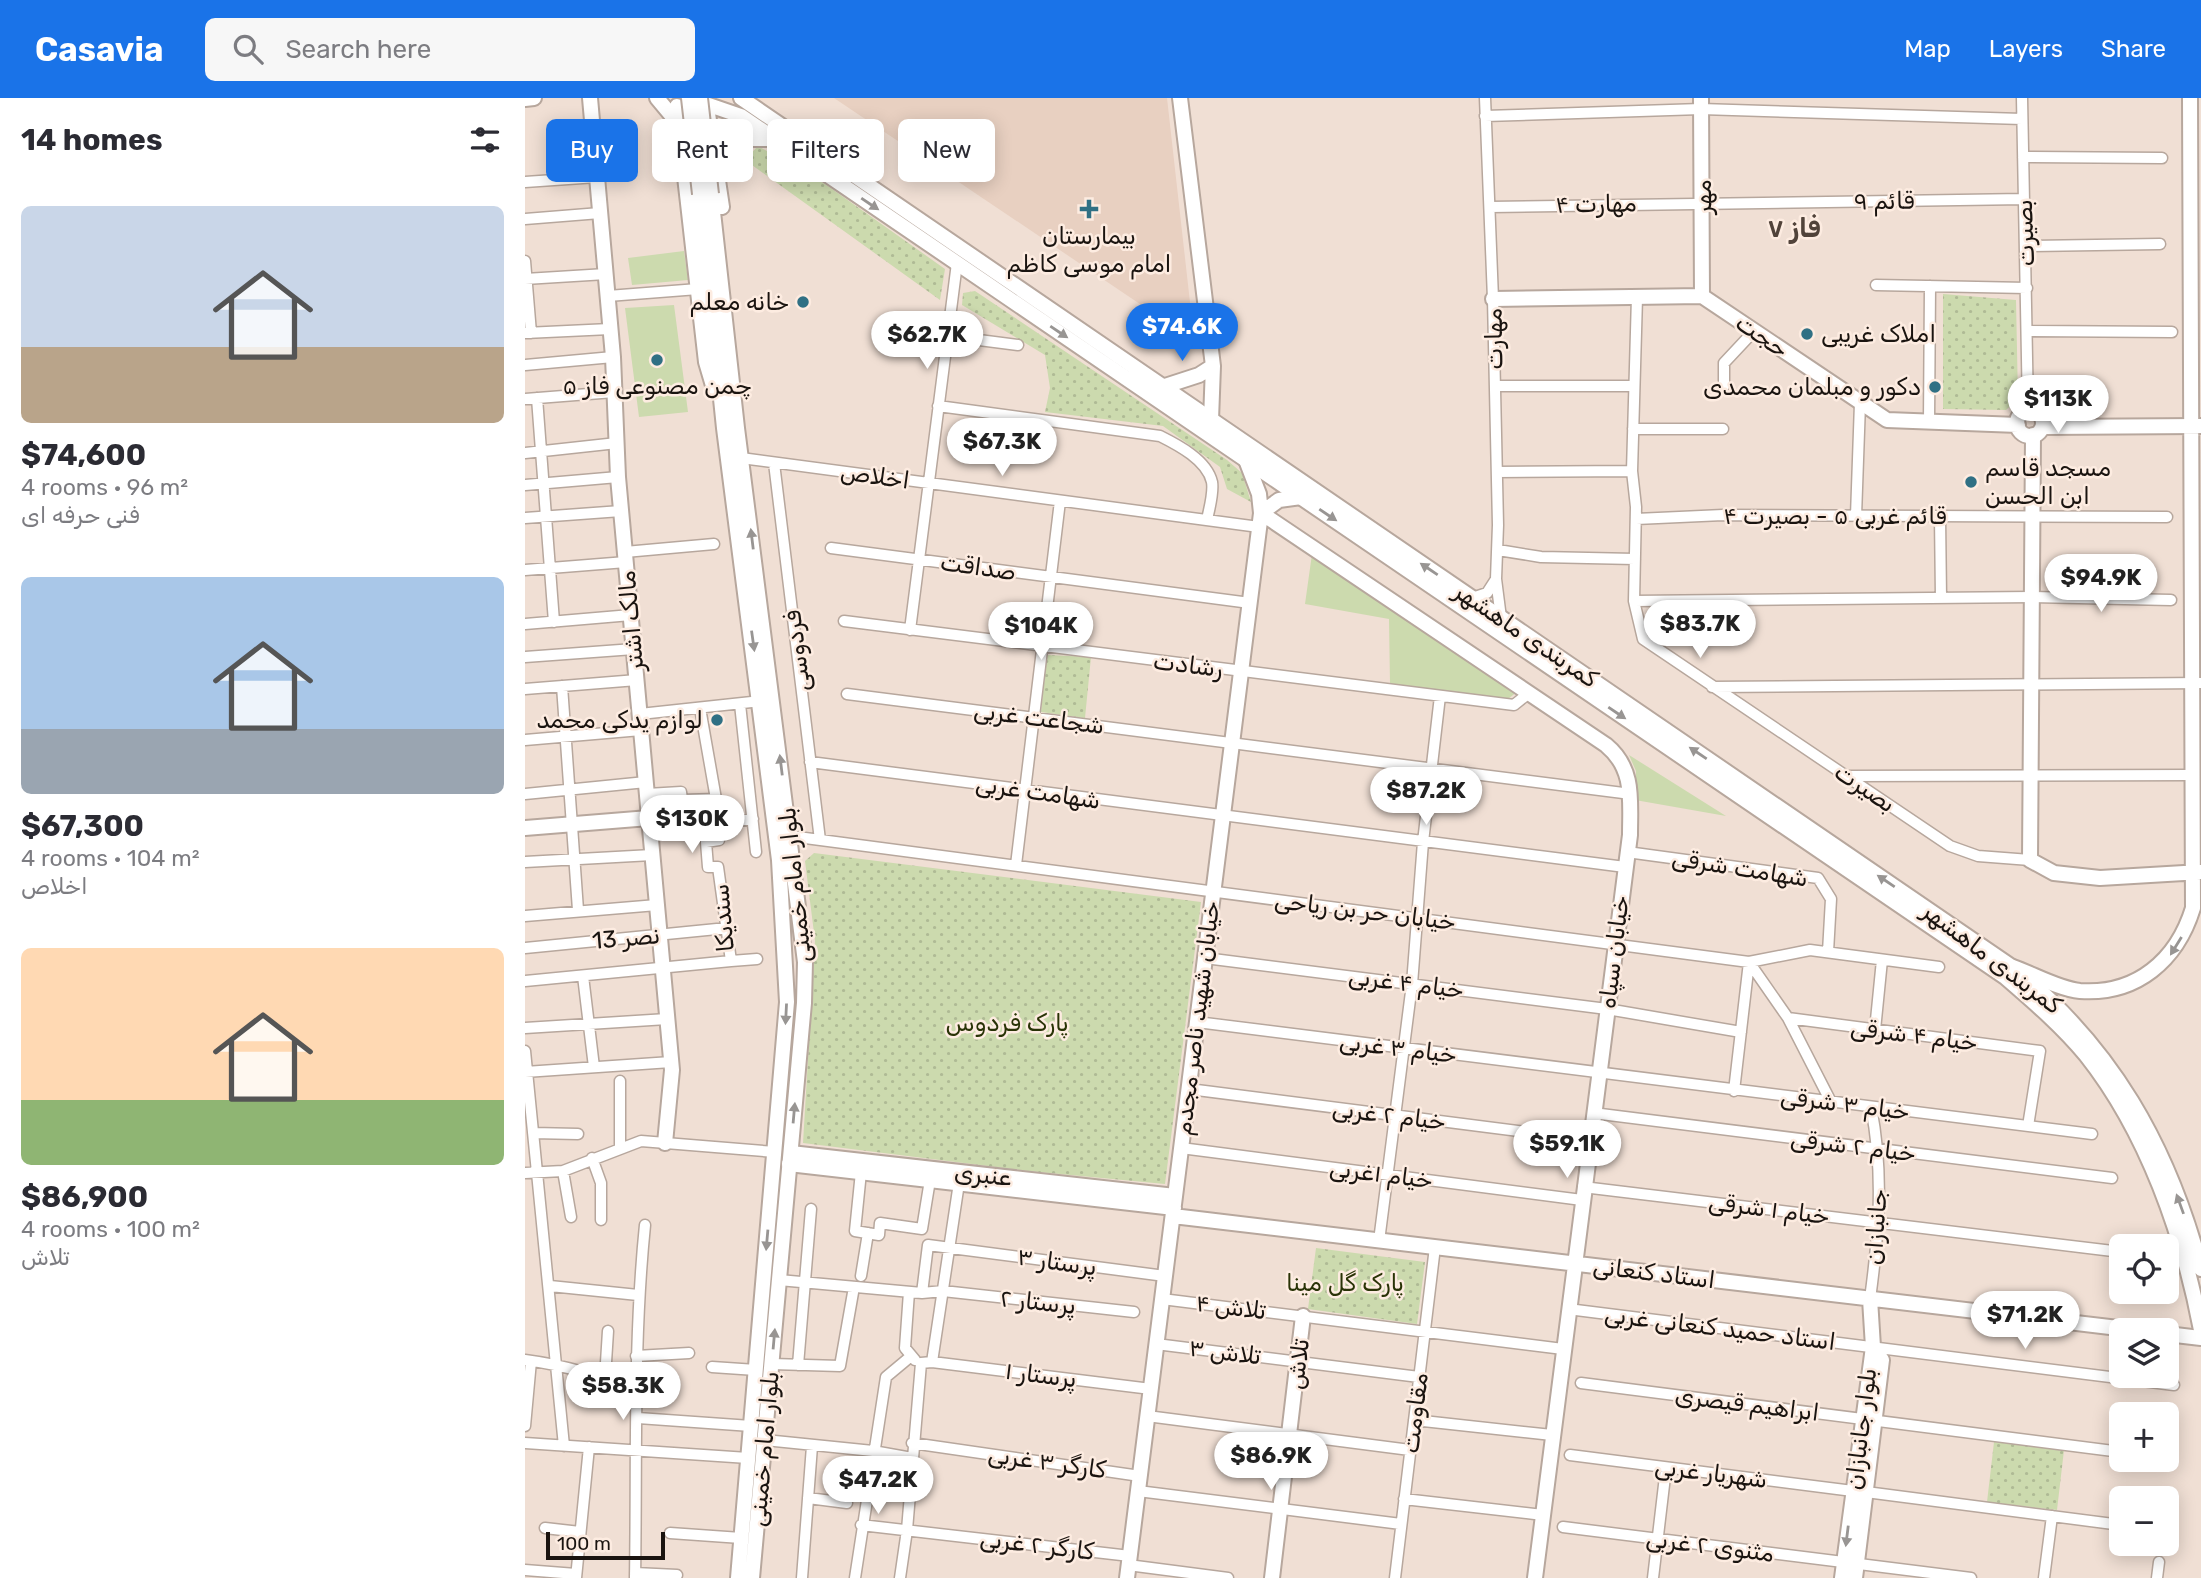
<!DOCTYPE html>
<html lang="en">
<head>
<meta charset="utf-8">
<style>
	body { margin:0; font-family:Rubik,"Noto Naskh Arabic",sans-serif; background:#f7f7f7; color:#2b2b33; height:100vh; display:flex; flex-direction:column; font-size:26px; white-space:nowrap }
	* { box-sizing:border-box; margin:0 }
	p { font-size:23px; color:#7c7c81 }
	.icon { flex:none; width:38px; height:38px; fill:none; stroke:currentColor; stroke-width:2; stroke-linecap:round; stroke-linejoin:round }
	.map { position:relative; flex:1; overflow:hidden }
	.side { display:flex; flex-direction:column; background:#fff; width:525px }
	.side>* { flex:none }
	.banner { position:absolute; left:21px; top:21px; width:665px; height:63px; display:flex; gap:14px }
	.buttons { position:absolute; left:1584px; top:1136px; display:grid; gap:14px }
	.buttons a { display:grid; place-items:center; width:70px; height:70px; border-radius:10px; background:#fff; box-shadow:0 4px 18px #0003; font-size:35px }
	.scale { position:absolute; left:21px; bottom:18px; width:119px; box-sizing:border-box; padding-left:7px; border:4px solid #1a1410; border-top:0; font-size:19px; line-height:24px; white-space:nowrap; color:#1a1410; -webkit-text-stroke:5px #fdece1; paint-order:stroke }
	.price { position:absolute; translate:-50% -60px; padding:0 16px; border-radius:24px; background:#fff; color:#222; font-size:23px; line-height:46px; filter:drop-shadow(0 2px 4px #0008) }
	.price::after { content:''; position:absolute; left:50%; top:42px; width:21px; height:16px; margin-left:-10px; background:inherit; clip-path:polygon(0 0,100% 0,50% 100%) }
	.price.selected { background:#1a73e8; color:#fff }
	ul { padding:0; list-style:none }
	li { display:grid; align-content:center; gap:14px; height:371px; padding:0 21px }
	li span { display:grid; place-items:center; height:217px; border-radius:10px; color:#555 }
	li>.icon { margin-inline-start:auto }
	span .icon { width:126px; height:126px; fill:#fffc; stroke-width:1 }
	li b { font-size:30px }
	h2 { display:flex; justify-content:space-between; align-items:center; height:84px; padding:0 21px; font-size:30px }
	.pill { padding:0 24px; border-radius:10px; background:#fff; box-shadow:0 4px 18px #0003; font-size:24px; line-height:63px }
	.pill.selected { background:#1a73e8; color:#fff }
	header { display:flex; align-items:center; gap:42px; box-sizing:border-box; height:98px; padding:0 35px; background:#1a73e8; color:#fff }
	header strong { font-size:33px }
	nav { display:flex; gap:38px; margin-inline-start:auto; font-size:24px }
	.search { width:490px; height:63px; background:#f7f7f7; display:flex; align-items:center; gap:18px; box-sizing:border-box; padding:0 24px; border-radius:10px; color:#7c7c81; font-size:26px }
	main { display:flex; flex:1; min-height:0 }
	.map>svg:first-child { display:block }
	.built { fill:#e8d0c1 }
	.grass { fill:#ccdaae }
	.park { fill:url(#park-dots) }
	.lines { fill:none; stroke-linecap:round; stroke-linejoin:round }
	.street-casing { stroke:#b7a79d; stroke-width:13 }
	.secondary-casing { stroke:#b7a79d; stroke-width:18 }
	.primary-casing { stroke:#b7a79d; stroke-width:18 }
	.street { stroke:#fff; stroke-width:10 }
	.secondary { stroke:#fff; stroke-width:14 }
	.primary { stroke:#fff; stroke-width:14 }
	.primary-bridge-casing { stroke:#b7a79d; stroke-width:18; stroke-linecap:butt }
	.primary-bridge { stroke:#fff; stroke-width:14 }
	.oneway { fill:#989593 }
	.poi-dot { fill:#307084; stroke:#fdece1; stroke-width:2.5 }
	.labels { text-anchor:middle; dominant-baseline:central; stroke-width:5; stroke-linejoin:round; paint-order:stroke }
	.street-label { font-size:24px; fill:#1a1410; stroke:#fdece1 }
	.poi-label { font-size:24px; fill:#1a1410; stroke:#fdece1; text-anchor:end }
	.park-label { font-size:24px; fill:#293306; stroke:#fdece1 }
	.neighbourhood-label { font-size:26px; font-weight:bold; fill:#51433a; stroke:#fdece1 }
</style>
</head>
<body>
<header>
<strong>Casavia</strong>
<div class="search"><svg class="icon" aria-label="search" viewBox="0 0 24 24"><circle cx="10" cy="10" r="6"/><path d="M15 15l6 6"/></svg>Search here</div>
<nav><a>Map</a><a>Layers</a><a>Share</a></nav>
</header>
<main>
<section class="side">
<h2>14 homes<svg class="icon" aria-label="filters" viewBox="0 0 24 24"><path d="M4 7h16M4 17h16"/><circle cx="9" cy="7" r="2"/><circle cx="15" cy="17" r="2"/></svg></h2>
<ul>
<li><span style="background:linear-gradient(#c9d6e8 65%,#b9a48a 0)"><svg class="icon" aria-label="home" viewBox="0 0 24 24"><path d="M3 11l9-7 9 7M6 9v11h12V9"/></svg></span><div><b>$74,600</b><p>4 rooms · 96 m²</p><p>فنی حرفه ای</p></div></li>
<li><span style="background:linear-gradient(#a9c7e8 70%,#9aa5b1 0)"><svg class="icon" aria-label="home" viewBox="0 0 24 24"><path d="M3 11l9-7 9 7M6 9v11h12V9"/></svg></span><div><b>$67,300</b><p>4 rooms · 104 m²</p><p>اخلاص</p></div></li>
<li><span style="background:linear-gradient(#ffd9b3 70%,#8fb573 0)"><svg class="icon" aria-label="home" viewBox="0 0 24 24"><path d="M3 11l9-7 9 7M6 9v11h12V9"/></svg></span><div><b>$86,900</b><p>4 rooms · 100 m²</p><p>تلاش</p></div></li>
</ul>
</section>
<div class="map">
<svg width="1676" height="1480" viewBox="0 0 1676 1480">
	<defs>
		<pattern id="park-dots" width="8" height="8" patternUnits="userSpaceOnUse" patternTransform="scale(1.75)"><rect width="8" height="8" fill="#ccdaae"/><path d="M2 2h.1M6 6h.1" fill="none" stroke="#afba95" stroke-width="1.8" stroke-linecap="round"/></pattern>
	</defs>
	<rect width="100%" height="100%" fill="#f0dfd4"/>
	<path class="built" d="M309,0H642L667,222L652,231Z"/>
	<path class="grass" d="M159,153L163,182L107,187L103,160Z
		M149,207L163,314L114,319L100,210Z
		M787,456L993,593L983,601L865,586L864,521L780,506Z
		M1104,657L1201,718L1110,702L1111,673Z"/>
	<path class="park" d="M233,48L300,86L420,171L415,202L220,62Z
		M450,193L702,362L717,375L726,404L702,391L695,369L638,328L520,314L525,290L520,257L437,207L438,195Z
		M1418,196L1491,202L1493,301L1481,312L1418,311Z
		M522,557L566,559L560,620L516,614Z
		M289,755L676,804L640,1086L503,1073L278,1045L290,843L280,763Z
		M791,1150L900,1164L892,1226L783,1211Z
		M1469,1344L1539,1352L1532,1412L1462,1404Z"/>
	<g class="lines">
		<g class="street-casing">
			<path id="street" d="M960,0L968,201L973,427L971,481
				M1497,0L1503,312
				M960,18L1176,11L1497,21
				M1498,59L1637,60
				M0,84L72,79
				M965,109L1499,101
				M0,121L75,115
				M1501,148L1635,146
				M0,163L6,235
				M0,181L81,176
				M1351,187L1502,190
				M83,198L173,191
				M1112,199L1107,373L1111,409L1109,503L1118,541L1425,748L1453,758L1505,762
				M1503,233L1647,234
				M0,235L85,231
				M423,238L493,247
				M0,267L88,259
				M970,288H1109
				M1199,288V265L1229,233
				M12,300L29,524
				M0,301L89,294
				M413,308L635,338C653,347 682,362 687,384C689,395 684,411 682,422
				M1404,323L1405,188
				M1108,331H1198
				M0,355L92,345
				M216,360L734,429
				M249,365L295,742
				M972,374L1107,373
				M0,387L93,379
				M1331,418L1335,305
				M1415,419L1416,500
				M0,420L96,413
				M1111,421L1198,417L1642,419
				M306,450L725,505
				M973,452L1016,459L1110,461
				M100,454L189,446
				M0,472L101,464
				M947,500L962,495L971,481L976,520
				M1109,503L1507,499L1646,502
				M319,523L989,607L1004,595
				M0,526L106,517
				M385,532L432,165
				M0,559L109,551
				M37,588L53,812
				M1187,589L1676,585
				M0,591L112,582
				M322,596L1106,696
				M215,606L231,754
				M115,616L236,603
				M0,642L116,632
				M285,664L1100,769
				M1323,678L1666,677
				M0,696L121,684
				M122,696L156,694L157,702L191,701
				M192,725L228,721
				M265,738L1224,864L1285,852L1414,869
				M1102,754L1293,780L1306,801L1303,854
				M0,764L127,757
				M491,767L535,403
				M0,818L132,807
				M0,850L202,830
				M680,860L1082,911L1216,934
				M206,863L232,861
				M1224,864L1263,920L1306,1004
				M58,878L69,969
				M0,883L206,863L193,769H183L181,744L194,742L191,701L175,610
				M1263,920L1515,953L1503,1028
				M672,924L1567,1036
				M0,930L142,921
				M1350,932L1357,862
				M0,953L39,1348
				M0,974L146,964
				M664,991L1064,1042
				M1209,993L1224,864
				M1068,1015L1587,1080
				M8,1035L53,1036
				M95,1050V983
				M656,1050L1057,1102
				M67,1060L76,1085V1122
				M38,1073L46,1119
				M336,1074L330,1133L354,1137L355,1125L397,1131L405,1082
				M0,1075L38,1073L116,1043L250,1054
				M1058,1089L1596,1154
				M854,1143L887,886L898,744L915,598
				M336,1178L343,1135
				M254,1182L397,1195L418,1193L609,1214
				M25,1188L113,1197
				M384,1194L380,1250L390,1262
				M397,1195L403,1147L640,1178
				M637,1201L1038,1251
				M1345,1201C1354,1134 1359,1076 1346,1009
				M1043,1211L1649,1287
				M631,1246L894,1279
				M111,1258L164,1255
				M0,1262C38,1267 74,1277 109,1293
				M407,1264L626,1291
				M247,1266L315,1268L329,1189
				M273,1267L286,1111
				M187,1269L231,1272
				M80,1280L83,1233
				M1056,1285L1596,1354
				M622,1318L885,1352
				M113,1320L226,1328
				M889,1322L1027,1337
				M0,1328L6,1263
				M240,1342L348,1353L387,1360
				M0,1345L223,1360
				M387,1345L615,1378
				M1045,1357L1328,1393
				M613,1393L876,1426
				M1341,1394L1596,1427
				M283,1400L322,1405
				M879,1401L1018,1417
				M336,1427L605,1458
				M1038,1429L1446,1480
				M20,1430L55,1434
				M145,1435L216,1440
				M603,1467L703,1480
				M0,1472L51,1476
				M110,1475L152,1477
				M51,1480L64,1349
				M110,1480C112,1362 108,1245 120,1127
				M277,1480L287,1348
				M330,1480L361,1279L385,1259
				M375,1480L382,1432L396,1265L407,1264L434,1085
				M870,1480L910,1149
				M1128,1480L1141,1370
				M1519,1480L1527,1418
				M1632,1480L1634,1464"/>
		</g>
		<g class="secondary-casing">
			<path id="secondary" d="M65,0L88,259L93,379L147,972L140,1045
				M132,0L152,24
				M655,0L688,268L686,322
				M1176,0L1177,198
				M0,1L9,0
				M968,201L1177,198L1362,322L1493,327
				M637,289L674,277L688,268
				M1492 325a13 13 0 1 1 26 0a13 13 0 1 1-26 0Z
				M1518,329L1676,328
				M1508,337L1505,762L1529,775L1575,780L1676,774
				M736,415L1081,647C1110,671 1105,702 1105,737L1010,1480
				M736,415L754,402L776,399
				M0,730L124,720
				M1488,869C1508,876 1534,891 1555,893C1612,897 1652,862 1668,810L1665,0
				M266,1055L650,1098
				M264,1066L649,1110
				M648,1118L1610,1232
				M1642,1236L1676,1240
				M602,1480L736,415L734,396L721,362
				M747,1480L778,1218
				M1317,1480L1348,1249L1345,1201
				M1330,1480L1357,1262L1348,1249"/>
		</g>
		<g class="primary-casing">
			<path id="primary" d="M216,0L1487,869C1587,948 1643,1048 1676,1171
				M184,7L216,18L1480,879C1509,904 1537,928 1561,957C1622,1034 1658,1137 1676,1232
				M152,8L181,264L189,291
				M182,9L197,109
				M193,68L198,51L208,41H247
				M175,96L199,330L254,762L262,904L213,1480
				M186,96L212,330L280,864L279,905L227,1480"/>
		</g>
		<use href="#street" class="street"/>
		<use href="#secondary" class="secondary"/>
		<use href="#primary" class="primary"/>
		<g class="primary-bridge-casing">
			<path id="primary-bridge" d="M164,0L175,96
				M175,0L186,96"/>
		</g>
		<use href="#primary-bridge" class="primary-bridge"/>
	</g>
	<defs><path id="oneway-solid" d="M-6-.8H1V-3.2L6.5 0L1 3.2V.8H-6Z" transform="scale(1.75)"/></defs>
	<g class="oneway">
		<use href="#oneway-solid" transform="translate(345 106) rotate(34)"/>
		<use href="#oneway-solid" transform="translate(534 234) rotate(34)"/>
		<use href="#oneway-solid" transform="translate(803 417) rotate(34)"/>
		<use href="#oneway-solid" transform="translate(227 441) rotate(-97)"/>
		<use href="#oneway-solid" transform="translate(904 471) rotate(-146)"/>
		<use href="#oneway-solid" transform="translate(228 543) rotate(82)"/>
		<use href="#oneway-solid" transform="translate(1092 615) rotate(34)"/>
		<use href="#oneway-solid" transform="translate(1173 655) rotate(-146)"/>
		<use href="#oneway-solid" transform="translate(256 667) rotate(-97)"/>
		<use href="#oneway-solid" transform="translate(1361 783) rotate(-146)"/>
		<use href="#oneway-solid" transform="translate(1651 848) rotate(122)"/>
		<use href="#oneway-solid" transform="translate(261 916) rotate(93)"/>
		<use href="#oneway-solid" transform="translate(269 1015) rotate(-85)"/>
		<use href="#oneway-solid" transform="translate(1655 1106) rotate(-110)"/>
		<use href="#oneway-solid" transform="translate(242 1142) rotate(95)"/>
		<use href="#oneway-solid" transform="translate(249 1241) rotate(-85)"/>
		<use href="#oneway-solid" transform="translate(1322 1438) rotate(97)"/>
	</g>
	<g class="poi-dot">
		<path d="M560.5 100.5h7v7h7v7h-7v7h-7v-7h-7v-7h7z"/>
		<circle cx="278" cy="204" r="7"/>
		<circle cx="1282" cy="236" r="7"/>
		<circle cx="132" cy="262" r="7"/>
		<circle cx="1410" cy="289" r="7"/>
		<circle cx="1446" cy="384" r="7"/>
		<circle cx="192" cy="622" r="7"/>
	</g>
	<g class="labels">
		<g class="street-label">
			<text transform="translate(1178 99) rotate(-91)">مهر</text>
			<text transform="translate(1359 103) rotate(-1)">قائم ۹</text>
			<text transform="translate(1071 106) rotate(-1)">مهارت ۴</text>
			<text transform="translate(1500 135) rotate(-92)">بصیرت</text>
			<text transform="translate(1237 238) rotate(34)">حجت</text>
			<text transform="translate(969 241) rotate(-91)">مهارت</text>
			<text transform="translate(350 378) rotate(8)">اخلاص</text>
			<text x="1310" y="418">قائم غربی ۵ - بصیرت ۴</text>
			<text transform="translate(453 469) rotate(8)">صداقت</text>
			<text transform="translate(106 523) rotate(-95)">مالک اشتر</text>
			<text transform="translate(1001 537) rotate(34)">کمربندی ماهشهر</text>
			<text transform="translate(272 553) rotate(-97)">فردوسی</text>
			<text transform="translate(663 567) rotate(7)">رشادت</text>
			<text transform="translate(514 620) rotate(7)">شجاعت غربی</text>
			<text transform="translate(1340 690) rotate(34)">بصیرت</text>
			<text transform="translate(513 694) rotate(8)">شهامت غربی</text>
			<text transform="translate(1215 770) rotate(9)">شهامت شرقی</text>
			<text transform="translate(270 787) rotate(-96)">بلوار امام خمینی</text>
			<text transform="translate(840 813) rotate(7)">خیابان حر بن ریاحی</text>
			<text transform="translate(198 820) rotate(-95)">سندیکا</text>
			<text transform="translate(101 840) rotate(-5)">نصر 13</text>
			<text transform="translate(1089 854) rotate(-83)">خیابان سپاه</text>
			<text transform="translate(1467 860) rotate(37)">کمربندی ماهشهر</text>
			<text transform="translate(881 885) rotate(7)">خیام ۴ غربی</text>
			<text transform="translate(672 920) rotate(-83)">خیابان شهید ناصر مجدم</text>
			<text transform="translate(1389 937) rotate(7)">خیام ۴ شرقی</text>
			<text transform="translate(873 950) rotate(7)">خیام ۳ غربی</text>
			<text transform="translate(1320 1006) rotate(7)">خیام ۳ شرقی</text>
			<text transform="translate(864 1017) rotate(7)">خیام ۲ غربی</text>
			<text transform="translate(1328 1048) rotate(7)">خیام ۲ شرقی</text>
			<text transform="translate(856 1076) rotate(7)">خیام ۱غربی</text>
			<text transform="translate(458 1077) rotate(6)">عنبری</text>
			<text transform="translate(1244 1111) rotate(7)">خیام ۱ شرقی</text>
			<text transform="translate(1351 1129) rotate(-86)">جانبازان</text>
			<text transform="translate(532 1164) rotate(8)">پرستار ۳</text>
			<text transform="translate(1129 1175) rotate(7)">استاد کنعانی</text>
			<text transform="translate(513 1204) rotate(6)">پرستار ۲</text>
			<text transform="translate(706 1209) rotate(7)">تلاش ۴</text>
			<text transform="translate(1195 1230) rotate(7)">استاد حمید کنعانی غربی</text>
			<text transform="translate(700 1254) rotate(7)">تلاش ۳</text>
			<text transform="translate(773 1266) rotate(-83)">تلاش</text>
			<text transform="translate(516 1277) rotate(7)">پرستار ۱</text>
			<text transform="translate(1222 1306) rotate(7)">ابراهیم قیصری</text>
			<text transform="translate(890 1315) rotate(-83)">مقاومت</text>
			<text transform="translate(1336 1331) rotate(-83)">بلوار جانبازان</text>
			<text transform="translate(239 1351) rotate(-85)">بلوار امام خمینی</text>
			<text transform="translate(522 1364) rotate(8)">کارگر ۳ غربی</text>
			<text transform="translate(1186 1375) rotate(7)">شهریار غربی</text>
			<text transform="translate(512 1447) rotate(7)">کارگر ۲ غربی</text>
			<text transform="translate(1185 1448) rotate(7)">مثنوی ۲ غربی</text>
		</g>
		<g class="poi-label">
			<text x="564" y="138" text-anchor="middle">بیمارستان<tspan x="564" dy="28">امام موسی کاظم</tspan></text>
			<text x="264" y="204">خانه معلم</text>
			<text x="1296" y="236" text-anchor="start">املاک غریبی</text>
			<text x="132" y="288" text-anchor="middle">چمن مصنوعی فاز ۵</text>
			<text x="1396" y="289">دکور و مبلمان محمدی</text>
			<text x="1460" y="370" text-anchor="start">مسجد قاسم<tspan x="1460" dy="28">ابن الحسن</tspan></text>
			<text x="178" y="622">لوازم یدکی محمد</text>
		</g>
		<g class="park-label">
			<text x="482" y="925">پارک فردوس</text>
			<text x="820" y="1185">پارک گل مینا</text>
		</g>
		<g class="neighbourhood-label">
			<text x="1269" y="130">فاز ۷</text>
		</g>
	</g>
</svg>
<div class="buttons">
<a><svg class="icon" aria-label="locate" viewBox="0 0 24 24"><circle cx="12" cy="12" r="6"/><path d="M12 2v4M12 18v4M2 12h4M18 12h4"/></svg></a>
<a><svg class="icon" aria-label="layers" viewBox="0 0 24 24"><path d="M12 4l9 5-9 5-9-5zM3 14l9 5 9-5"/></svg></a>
<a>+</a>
<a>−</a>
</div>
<div class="scale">100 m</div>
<b class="price selected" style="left:657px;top:265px">$74.6K</b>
<b class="price" style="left:402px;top:273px">$62.7K</b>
<b class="price" style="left:1533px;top:337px">$113K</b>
<b class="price" style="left:477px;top:380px">$67.3K</b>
<b class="price" style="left:1576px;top:516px">$94.9K</b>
<b class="price" style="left:1175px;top:562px">$83.7K</b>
<b class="price" style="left:516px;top:564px">$104K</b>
<b class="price" style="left:901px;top:729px">$87.2K</b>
<b class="price" style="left:167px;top:757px">$130K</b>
<b class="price" style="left:1042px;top:1082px">$59.1K</b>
<b class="price" style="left:1500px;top:1253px">$71.2K</b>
<b class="price" style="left:98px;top:1324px">$58.3K</b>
<b class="price" style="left:746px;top:1394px">$86.9K</b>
<b class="price" style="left:353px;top:1418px">$47.2K</b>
<div class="banner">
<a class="pill selected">Buy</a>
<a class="pill">Rent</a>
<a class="pill">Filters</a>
<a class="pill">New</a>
</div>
</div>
</main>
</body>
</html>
